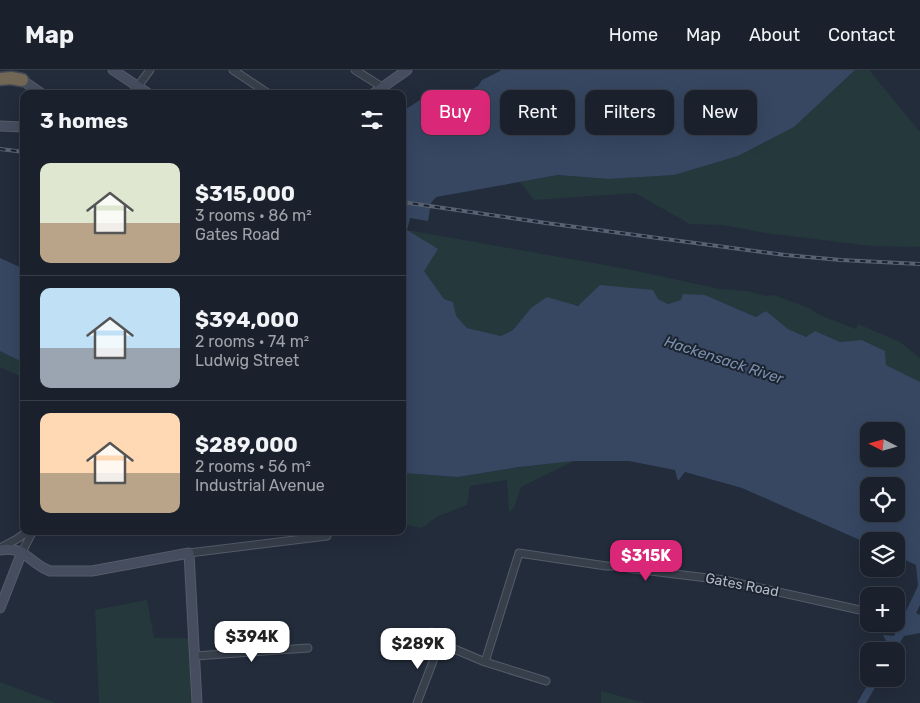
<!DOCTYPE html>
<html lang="en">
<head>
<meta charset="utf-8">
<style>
	body { margin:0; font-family:Rubik,sans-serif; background:#232934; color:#f1f3f6; height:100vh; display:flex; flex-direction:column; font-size:19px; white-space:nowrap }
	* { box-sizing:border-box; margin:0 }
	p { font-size:16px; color:#9fa3a9 }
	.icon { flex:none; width:28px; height:28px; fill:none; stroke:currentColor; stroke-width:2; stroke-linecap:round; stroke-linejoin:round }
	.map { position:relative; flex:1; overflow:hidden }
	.details { position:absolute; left:20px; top:20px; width:386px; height:445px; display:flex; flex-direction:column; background:#1a212c; border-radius:10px; box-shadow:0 5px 20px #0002,0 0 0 1px #383e48 }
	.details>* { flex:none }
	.banner { position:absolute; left:421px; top:20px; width:424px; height:45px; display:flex; gap:10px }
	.needle { width:32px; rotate:276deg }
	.tools { position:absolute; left:860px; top:352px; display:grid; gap:10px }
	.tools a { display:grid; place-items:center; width:45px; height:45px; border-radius:10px; background:#1a212c; box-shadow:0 5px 20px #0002,0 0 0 1px #383e48; font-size:25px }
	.price { position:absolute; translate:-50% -42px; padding:0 11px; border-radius:10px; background:#fff; color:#222; font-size:16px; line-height:32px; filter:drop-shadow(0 1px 2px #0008) }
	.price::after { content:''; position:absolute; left:50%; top:30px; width:15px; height:11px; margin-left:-8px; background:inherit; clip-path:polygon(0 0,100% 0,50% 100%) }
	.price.on { background:#db2777; color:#fff }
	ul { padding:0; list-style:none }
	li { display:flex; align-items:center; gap:15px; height:125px; padding:0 20px }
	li+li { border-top:1px solid #383e48 }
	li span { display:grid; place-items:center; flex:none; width:140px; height:100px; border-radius:10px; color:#555 }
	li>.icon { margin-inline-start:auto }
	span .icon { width:60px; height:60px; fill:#fffc; stroke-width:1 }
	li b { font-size:21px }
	h2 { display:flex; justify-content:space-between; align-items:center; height:60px; padding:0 20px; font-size:21px }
	.chip { padding:0 18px; border-radius:10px; background:#1a212c; box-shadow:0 5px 20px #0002,0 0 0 1px #383e48; font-size:18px; line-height:45px }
	.chip.on { background:#db2777; color:#fff }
	header { display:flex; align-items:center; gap:30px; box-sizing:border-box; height:70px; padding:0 25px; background:#1a212c; border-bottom:1px solid #383e48 }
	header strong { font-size:24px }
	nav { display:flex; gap:28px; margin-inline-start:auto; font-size:18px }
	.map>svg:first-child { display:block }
	.green { fill:#25393c }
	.water { fill:#374762; fill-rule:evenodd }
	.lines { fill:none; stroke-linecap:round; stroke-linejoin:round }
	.street-casing { stroke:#555c69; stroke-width:9 }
	.secondary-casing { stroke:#555c69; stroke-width:11 }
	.highway-casing { stroke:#424956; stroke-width:15 }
	.street { stroke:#373f4b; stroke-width:7 }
	.secondary { stroke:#454d5e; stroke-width:9 }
	.highway { stroke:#716754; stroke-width:12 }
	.rail-casing { stroke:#596272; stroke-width:4 }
	.rail { stroke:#1c2430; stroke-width:2; stroke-dasharray:5.5; stroke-linecap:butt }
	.labels { text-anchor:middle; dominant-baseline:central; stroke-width:4; stroke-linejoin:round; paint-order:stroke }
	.street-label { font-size:14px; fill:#b3b9c7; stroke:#1c2430 }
	.water-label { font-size:15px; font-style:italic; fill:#7b8eae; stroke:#1c2430 }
</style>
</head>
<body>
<header>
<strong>Map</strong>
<nav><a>Home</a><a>Map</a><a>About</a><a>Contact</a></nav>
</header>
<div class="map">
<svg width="920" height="633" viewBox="0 0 920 633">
	<rect width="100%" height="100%" fill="#232c3b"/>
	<path class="green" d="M855,0H869L920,62V177L871,176L766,163L723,155L690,154L635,123L534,130L520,112L558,105L609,109L674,105L738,86L794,57Z
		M407,160L627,199L720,219L747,221L765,226L774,225L811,239L819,245L856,259L858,254L900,272L920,288V312L886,295L885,281L863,270L840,272L815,261L806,267L788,259L766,241L757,247L705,225L668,234L658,229L531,238L513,260L501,266L467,258L455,246L453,232L444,229L424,201Z
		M0,281L24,293V308L0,297Z
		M574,391L521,417L514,438L509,442L507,410L470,416L467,435L436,447L422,458L403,454L402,403L458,407L519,397Z
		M147,530L154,568H189L191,633H99L95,540Z
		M0,612L56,633H0Z
		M601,621L645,633H601Z"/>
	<path class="water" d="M501,0H855L794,57L738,86L674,105L609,109L558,105L436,127L431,133L428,151L410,148L407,160L438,179L424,201L444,229L453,232L456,246L467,258L501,266L513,260L531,238L547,227L578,236L600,215L653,220L658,229L668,234L681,230L683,224L705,225L756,247L766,241L788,259L806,267L815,261L840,272L862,270L885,281L886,295L920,312V535L916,543L920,545V563L904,566L895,581H886L889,576L883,565L894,566L918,516L916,495L896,486V471H869V474L742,418L685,402L678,411L675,400L629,391H574L519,397L458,407L403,403V41L420,30L451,19L465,23L478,16L482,10L500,1ZM869,361H896V389H869ZM869,416H896V444H869Z
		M0,188L24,199V293L0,281Z
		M871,609H880L866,633H857Z"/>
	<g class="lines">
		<g class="street-casing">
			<path id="street" d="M233,0L269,24
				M355,0L382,17
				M132,24L150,0
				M0,478L17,469L28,461
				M22,482L33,461
				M189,483L327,466
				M440,573L485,592L546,611
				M195,586L308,578
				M485,592L519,483L606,496H619L634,499L724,510L869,542
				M417,633L440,573L438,566L432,562"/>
		</g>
		<g class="secondary-casing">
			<path id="secondary" d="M113,0L149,24
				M22,10L42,24
				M373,24L407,0
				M0,56L24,57
				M0,480C25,475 30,494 50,501H92L189,483L197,633
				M0,538L22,482"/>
		</g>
		<g class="highway-casing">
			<path id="highway" d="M0,9L11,8L22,10"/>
		</g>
		<use href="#street" class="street"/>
		<use href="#secondary" class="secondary"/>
		<use href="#highway" class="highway"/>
		<g class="rail-casing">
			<path id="rail" d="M0,79L24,82
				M402,132L546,153L785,185L841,190L920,194"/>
		</g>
		<use href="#rail" class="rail"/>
	</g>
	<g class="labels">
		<g class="street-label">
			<text transform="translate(742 515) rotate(11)">Gates Road</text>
		</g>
		<g class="water-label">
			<text transform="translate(724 290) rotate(18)">Hackensack River</text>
		</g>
	</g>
</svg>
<div class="tools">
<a><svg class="needle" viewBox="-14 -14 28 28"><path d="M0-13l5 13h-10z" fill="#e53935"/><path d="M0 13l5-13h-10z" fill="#9fa3a9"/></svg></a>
<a><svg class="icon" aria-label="locate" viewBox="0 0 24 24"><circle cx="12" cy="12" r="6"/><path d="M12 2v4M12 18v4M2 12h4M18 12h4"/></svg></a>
<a><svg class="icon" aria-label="layers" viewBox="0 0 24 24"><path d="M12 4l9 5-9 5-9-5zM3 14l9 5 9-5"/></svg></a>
<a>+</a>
<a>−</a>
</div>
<b class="price on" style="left:646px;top:512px">$315K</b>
<b class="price" style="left:252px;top:593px">$394K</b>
<b class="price" style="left:418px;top:600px">$289K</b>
<div class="banner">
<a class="chip on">Buy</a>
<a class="chip">Rent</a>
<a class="chip">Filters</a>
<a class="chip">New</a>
</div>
<section class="details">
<h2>3 homes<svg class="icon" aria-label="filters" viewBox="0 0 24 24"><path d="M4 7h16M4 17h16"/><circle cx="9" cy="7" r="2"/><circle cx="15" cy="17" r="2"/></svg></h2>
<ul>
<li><span style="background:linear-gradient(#dfe7d0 60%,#b9a48a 0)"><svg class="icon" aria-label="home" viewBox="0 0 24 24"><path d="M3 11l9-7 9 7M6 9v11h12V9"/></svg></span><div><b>$315,000</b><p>3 rooms · 86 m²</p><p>Gates Road</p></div></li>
<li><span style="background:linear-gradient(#bfe0f5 60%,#9aa5b1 0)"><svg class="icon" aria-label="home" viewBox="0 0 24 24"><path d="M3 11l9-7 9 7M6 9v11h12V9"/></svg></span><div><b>$394,000</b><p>2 rooms · 74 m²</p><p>Ludwig Street</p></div></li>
<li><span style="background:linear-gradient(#ffd9b3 60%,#b9a48a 0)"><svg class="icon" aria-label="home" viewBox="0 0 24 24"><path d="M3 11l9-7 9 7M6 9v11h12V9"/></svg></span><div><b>$289,000</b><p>2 rooms · 56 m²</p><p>Industrial Avenue</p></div></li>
</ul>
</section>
</div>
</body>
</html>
